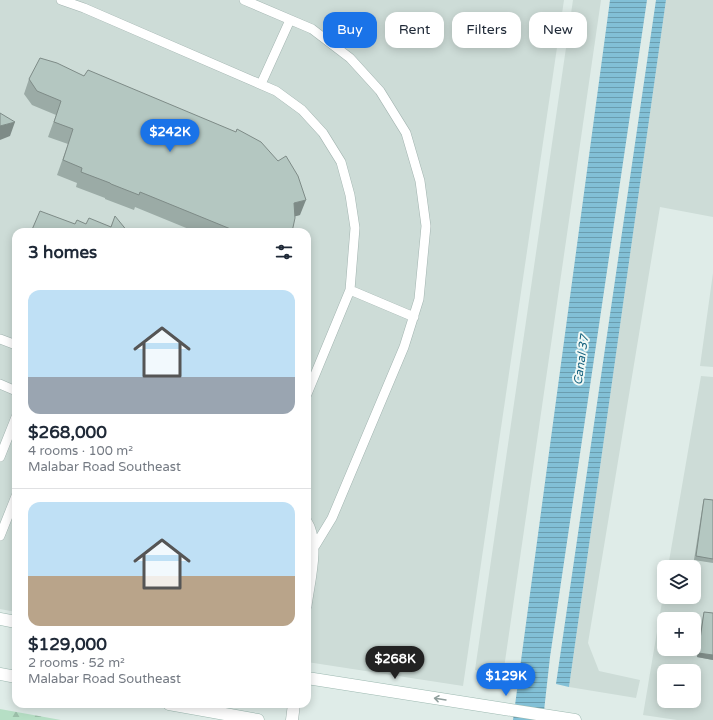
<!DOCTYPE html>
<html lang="en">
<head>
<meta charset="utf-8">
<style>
	body { margin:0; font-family:"Varela Round",sans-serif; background:#f2f2f3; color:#1f2937; height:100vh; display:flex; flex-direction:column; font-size:15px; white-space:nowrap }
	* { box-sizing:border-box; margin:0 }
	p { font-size:13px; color:#747a83 }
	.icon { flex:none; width:22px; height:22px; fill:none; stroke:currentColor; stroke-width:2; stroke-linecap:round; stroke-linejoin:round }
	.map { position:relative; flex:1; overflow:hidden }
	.panel { position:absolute; left:12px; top:228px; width:299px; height:480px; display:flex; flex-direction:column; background:#fff; border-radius:12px; box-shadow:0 2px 10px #0003 }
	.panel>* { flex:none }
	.top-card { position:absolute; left:323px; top:12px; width:330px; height:36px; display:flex; gap:8px }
	.fabs { position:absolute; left:657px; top:560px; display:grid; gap:8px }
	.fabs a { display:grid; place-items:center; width:44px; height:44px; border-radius:8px; background:#fff; box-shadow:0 2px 10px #0003; font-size:20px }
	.price { position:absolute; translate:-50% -34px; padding:0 9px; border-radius:14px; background:#1a73e8; color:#fff; font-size:13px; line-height:26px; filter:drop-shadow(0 1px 2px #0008) }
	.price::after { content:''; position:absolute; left:50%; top:24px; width:12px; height:9px; margin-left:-6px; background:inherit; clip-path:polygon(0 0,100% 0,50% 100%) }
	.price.active { background:#222; color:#fff }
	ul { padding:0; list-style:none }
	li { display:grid; align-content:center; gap:8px; height:212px; padding:0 16px }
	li+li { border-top:1px solid #e0e1e3 }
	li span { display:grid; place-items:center; height:124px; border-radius:12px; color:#555 }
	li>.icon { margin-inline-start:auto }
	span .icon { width:72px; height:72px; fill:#fffc; stroke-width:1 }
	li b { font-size:17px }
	h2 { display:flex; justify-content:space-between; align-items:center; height:48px; padding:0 16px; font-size:17px }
	.chip { padding:0 14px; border-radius:12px; background:#fff; box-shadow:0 2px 10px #0003; font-size:14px; line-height:36px }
	.chip.active { background:#1a73e8; color:#fff }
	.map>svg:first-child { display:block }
	.built { fill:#cddcd7; fill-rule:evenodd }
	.forest { fill:url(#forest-firs) }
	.water { fill:url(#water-rules) }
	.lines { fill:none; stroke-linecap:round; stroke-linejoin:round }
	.lane-casing { stroke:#a2b4b0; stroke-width:10 }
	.street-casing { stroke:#a2b4b0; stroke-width:13 }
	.secondary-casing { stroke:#9db9b1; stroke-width:13 }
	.lane { stroke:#fff; stroke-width:9 }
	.street { stroke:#fff; stroke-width:12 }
	.secondary { stroke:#fff; stroke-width:12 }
	.wall { fill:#9baba6 }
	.shaded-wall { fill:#7e8b87 }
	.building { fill:#b4c7c1; stroke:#7e8b87 }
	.oneway { stroke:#8f9e9c }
	.labels { text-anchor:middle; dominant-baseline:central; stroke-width:4; stroke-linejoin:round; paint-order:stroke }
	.water-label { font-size:12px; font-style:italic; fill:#14617e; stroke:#f0f8f5 }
</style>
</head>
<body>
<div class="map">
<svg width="713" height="720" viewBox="0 0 713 720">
	<defs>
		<pattern id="forest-firs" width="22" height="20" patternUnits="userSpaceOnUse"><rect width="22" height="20" fill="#b6dfc5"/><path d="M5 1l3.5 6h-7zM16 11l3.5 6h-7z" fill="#9cc0aa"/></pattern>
		<pattern id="water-rules" width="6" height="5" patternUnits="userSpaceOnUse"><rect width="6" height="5" fill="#82c0d6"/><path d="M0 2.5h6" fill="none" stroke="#6a9daf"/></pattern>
	</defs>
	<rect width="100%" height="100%" fill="#dfece8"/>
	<path class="built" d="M0,0H564L463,686L307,662V232H16V612L0,609Z
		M573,0H601L503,675L475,670Z
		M666,0H713V217L660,207L588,643L599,671L640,680L636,698L569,687Z
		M713,273V367L700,366Z
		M701,376L713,377V720H677L643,715L664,590V597H694V567H668ZM664,619H694V649H664ZM664,671H694V701H664Z"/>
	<path class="forest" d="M0,709L61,720H0Z"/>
	<path class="water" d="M610,0H647L550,657L543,720H513Z
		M656,0H666L569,687L556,684Z"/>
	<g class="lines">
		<g class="lane-casing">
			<path id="lane" d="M61,0L84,8L276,91L302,110L323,133L341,162L350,195L355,228L350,290L307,394
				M244,0L312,29L350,58L380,91L406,133L420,181L426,226L419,299L404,347L332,518L315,546
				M261,84L290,20
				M350,290L414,317
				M0,339L16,345
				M0,384L16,391
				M0,457L16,417
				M307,521C321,542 310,582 307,606
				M0,536L16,496"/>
		</g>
		<g class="street-casing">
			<path id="street" d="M292,720L294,704"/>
		</g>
		<g class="secondary-casing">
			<path id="secondary" d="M0,619L16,622
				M0,674L16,677
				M307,678L575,720
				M169,704L258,720"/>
		</g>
		<use href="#lane" class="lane"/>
		<use href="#street" class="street"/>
		<use href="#secondary" class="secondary"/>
	</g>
	<path class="wall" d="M29,79L300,215L295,216L292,232H196L135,207L134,210L105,199V198L76,187L77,183L57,175L68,144L48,137L56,115L32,105L24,94Z
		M704,499L713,500V563L694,560L703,503Z
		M704,612L713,613V660L697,657L703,616Z"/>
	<path class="shaded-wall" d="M15,122L10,136L0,140V126Z
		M306,200L300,215L289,218L294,203Z
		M698,653L713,655V660L697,657Z"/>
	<path class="building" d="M40,58L57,63L84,76L88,70L236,132L237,129L261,142L278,161L286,156L298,176L306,200L294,203L295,218L292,232H238L140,192L139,195L111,184L110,183L81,172L82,168L63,160L73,129L54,122L61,101L37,91L29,79Z
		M0,113L15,122L0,126Z
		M40,211L75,224L77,220L86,224L89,218L111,227L115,216L128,232H31Z
		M704,499L713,500V559L696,556Z
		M704,612L713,613V655L698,653Z"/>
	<defs><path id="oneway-shaft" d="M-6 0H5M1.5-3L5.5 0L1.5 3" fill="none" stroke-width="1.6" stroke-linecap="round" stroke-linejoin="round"/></defs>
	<use class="oneway" href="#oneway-shaft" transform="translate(440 699) rotate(-171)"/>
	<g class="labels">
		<g class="water-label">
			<text transform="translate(581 360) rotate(-82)">Canal 37</text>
		</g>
	</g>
</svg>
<div class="fabs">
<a><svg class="icon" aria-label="layers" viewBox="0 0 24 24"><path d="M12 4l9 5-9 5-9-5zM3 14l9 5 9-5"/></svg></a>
<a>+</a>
<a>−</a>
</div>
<b class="price" style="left:170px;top:153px">$242K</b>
<b class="price active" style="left:395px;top:680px">$268K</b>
<b class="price" style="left:506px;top:697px">$129K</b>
<div class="top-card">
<a class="chip active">Buy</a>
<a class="chip">Rent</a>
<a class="chip">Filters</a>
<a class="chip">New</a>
</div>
<section class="panel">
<h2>3 homes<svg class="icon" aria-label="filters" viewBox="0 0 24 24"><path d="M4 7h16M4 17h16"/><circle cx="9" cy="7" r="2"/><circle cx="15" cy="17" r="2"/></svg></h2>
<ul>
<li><span style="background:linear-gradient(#bfe0f5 70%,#9aa5b1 0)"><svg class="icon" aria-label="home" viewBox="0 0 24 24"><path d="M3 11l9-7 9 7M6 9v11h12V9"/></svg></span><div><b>$268,000</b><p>4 rooms · 100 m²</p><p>Malabar Road Southeast</p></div></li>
<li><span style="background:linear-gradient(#bfe0f5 60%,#b9a48a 0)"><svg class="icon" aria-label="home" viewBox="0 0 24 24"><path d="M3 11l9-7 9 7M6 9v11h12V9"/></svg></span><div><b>$129,000</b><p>2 rooms · 52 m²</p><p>Malabar Road Southeast</p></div></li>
</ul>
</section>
</div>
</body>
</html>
